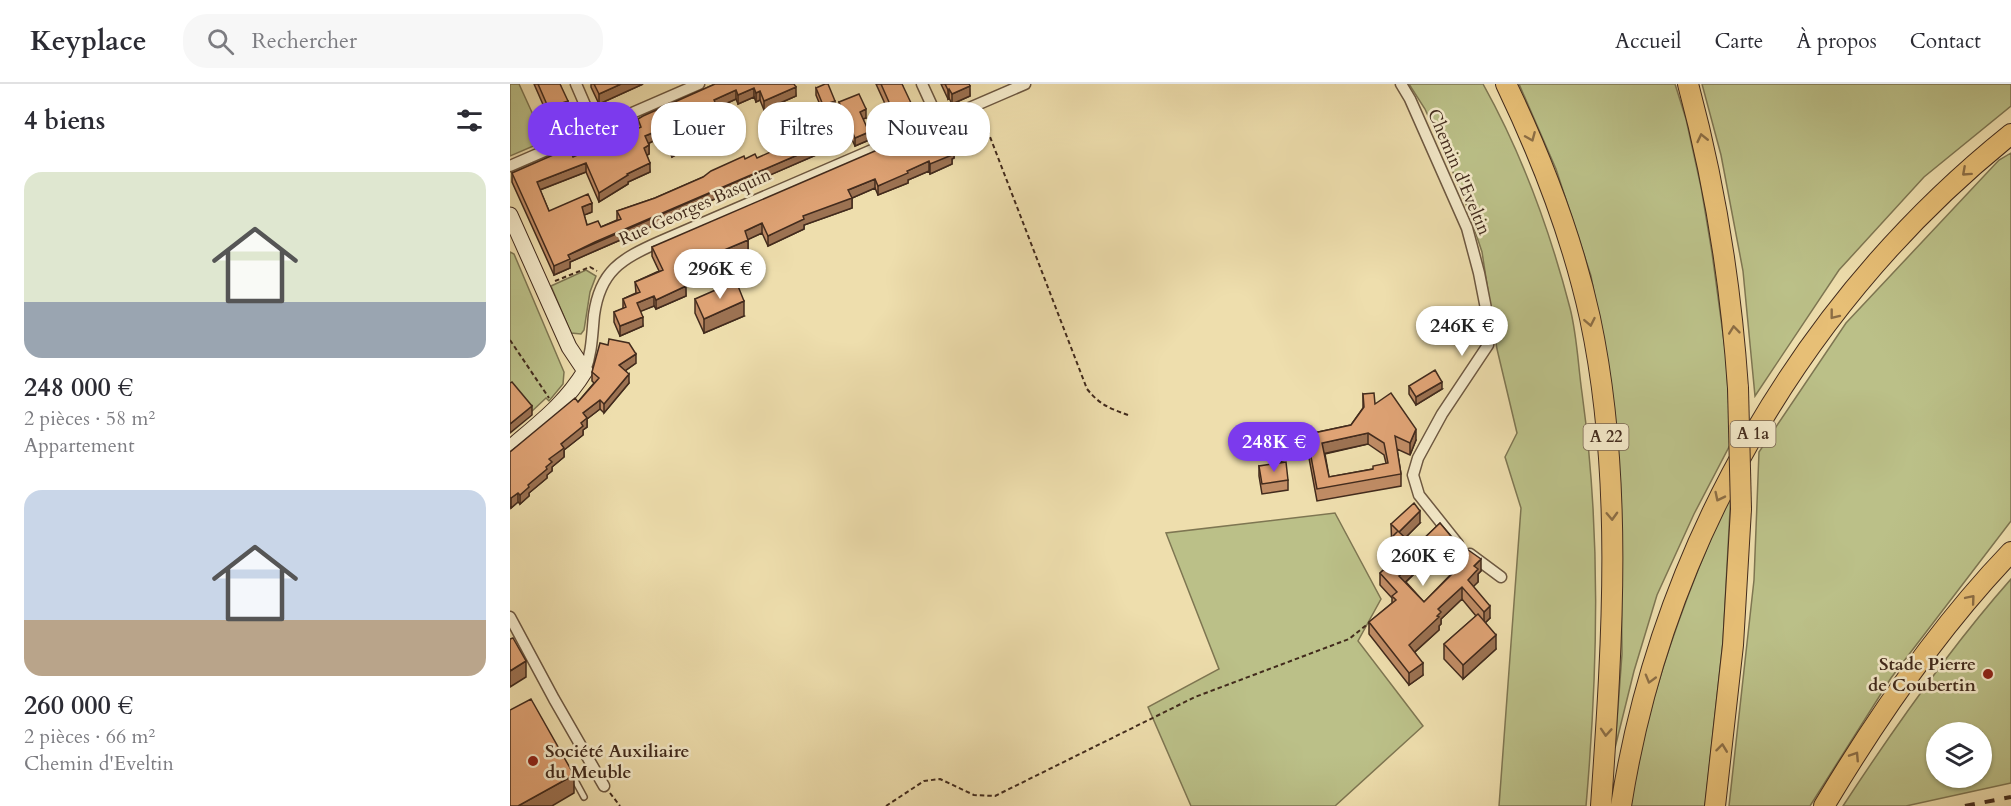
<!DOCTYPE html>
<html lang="fr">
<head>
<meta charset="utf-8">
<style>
	body { margin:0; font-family:Cardo,serif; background:#f7f7f7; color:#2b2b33; height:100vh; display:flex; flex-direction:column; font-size:22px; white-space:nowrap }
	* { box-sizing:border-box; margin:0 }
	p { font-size:20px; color:#7c7c81 }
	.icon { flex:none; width:33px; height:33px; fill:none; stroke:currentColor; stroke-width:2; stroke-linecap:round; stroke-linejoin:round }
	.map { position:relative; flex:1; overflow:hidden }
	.sheet { display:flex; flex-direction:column; background:#fff; width:510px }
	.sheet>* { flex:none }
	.guide { position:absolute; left:18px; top:18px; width:570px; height:54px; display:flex; gap:12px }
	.controls { position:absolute; left:1416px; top:638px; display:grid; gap:12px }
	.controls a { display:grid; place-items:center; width:66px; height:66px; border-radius:50%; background:#fff; box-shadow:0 2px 4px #0004; font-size:30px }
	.price { position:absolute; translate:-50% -51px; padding:0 14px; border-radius:21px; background:#fff; color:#222; font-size:20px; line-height:39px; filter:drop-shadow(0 2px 3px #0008) }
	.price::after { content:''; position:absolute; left:50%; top:36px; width:18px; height:14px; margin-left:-9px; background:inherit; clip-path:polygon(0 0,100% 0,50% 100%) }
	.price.active { background:#7c3aed; color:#fff }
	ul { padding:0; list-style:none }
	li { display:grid; align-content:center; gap:12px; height:318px; padding:0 24px }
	li span { display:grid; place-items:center; height:186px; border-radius:18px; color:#555 }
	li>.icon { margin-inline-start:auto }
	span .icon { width:108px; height:108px; fill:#fffc; stroke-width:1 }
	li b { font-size:26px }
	h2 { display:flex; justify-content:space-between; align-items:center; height:72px; padding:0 24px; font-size:26px }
	.chip { padding:0 21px; border-radius:24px; background:#fff; box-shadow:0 2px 4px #0004; font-size:21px; line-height:54px }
	.chip.active { background:#7c3aed; color:#fff }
	header { display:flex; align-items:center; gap:36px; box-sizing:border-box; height:84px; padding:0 30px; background:#fff; border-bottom:2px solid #e1e1e2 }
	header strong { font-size:28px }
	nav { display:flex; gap:33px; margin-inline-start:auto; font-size:21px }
	.search { width:420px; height:54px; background:#f7f7f7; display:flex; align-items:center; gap:15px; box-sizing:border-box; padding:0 21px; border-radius:24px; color:#7c7c81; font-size:22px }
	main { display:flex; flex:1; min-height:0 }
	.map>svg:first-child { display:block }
	.green { fill:#bbc088; stroke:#7e7652; stroke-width:1.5; fill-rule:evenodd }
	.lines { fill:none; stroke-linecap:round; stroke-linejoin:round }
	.lane-casing { stroke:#6d5841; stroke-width:8 }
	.street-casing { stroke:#6d5841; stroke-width:13 }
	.secondary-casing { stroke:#422b1d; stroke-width:17 }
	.highway-casing { stroke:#422b1d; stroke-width:22 }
	.path { stroke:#422b1d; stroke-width:2; stroke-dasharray:4.5 3; stroke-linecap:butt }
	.lane { stroke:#f4eaca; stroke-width:5 }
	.street { stroke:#f4eaca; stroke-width:10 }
	.secondary { stroke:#f4eaca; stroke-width:15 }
	.highway { stroke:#e7bf76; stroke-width:20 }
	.rail { stroke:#422b1d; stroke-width:4; stroke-dasharray:10 10; stroke-linecap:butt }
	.highway-bridge-casing { stroke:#422b1d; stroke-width:22; stroke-linecap:butt }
	.highway-bridge { stroke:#e7bf76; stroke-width:20 }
	.wall { fill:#c08c65; stroke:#422b1d; stroke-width:1.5; fill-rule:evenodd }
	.shaded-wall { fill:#9c7252; stroke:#422b1d; stroke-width:1.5 }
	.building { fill:#dfa375; stroke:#422b1d; stroke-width:1.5; fill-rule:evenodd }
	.oneway { stroke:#8c6e45 }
	.poi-dot { fill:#8f2418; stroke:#f4eaca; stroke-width:2 }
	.labels { text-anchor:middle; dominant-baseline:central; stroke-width:5; stroke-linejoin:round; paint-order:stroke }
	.shield { fill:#f4eaca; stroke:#776451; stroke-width:1.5 }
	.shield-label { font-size:16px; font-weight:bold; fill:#422b1d }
	.street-label { font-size:18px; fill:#422b1d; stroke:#f4eaca }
	.poi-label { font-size:18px; font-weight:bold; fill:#422b1d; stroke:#f4eaca; text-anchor:end }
</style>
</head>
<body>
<header>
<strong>Keyplace</strong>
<div class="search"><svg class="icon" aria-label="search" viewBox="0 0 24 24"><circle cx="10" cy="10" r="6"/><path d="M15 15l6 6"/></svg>Rechercher</div>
<nav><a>Accueil</a><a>Carte</a><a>À propos</a><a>Contact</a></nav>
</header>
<main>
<section class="sheet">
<h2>4 biens<svg class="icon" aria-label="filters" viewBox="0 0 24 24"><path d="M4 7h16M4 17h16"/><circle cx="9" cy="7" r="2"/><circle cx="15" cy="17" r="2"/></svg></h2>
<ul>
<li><span style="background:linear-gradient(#dfe7d0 70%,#9aa5b1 0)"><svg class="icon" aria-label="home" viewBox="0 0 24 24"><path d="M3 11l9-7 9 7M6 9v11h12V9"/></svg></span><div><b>248 000 €</b><p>2 pièces · 58 m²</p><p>Appartement</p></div></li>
<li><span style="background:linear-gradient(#c9d6e8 70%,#b9a48a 0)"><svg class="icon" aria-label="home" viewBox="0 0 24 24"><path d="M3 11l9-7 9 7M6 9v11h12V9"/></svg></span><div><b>260 000 €</b><p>2 pièces · 66 m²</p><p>Chemin d'Eveltin</p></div></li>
</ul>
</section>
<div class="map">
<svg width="1501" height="722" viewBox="0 0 1501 722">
	<rect width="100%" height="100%" fill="#eedead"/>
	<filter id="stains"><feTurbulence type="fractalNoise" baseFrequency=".00333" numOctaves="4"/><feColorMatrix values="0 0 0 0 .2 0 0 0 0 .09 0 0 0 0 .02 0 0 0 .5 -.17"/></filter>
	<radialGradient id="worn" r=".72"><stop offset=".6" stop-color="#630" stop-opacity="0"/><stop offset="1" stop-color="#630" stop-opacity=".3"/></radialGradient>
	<path class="green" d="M0,0H9L35,57L0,72Z
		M899,0H973C1012,70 1040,147 1060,224C1067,251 1068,281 1072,309C1091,447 1088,584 1076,722H989L1011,424L995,373L1007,349L987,265L972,168L953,111L915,25Z
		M1009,0H1165L1176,35L1191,103L1202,169L1216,272L1221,359L1184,430L1147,511L1124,587L1105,664L1112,570L1111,469L1101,302L1081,192L1046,85Z
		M1192,0H1501V22L1414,93L1329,186L1245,312L1233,187L1211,71Z
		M1501,69V437L1381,594L1300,722H1219L1244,496L1249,368L1336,239L1489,76Z
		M0,168L4,170L54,288L53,300L39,317L36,314L20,329L0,305Z
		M76,186L86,192L80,208L74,246L71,250L61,249L41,202Z
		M1221,408L1213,557L1195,722H1120C1126,694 1131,665 1138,636C1158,558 1188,482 1221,408Z
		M825,429L871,515L848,557L913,642L825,722H681L638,623L709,585L656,449Z
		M1501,495V699L1396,722H1333C1384,644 1439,565 1501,495ZM1426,648H1472V693H1426Z"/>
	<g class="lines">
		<g class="lane-casing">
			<path id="lane" d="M61,689L74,713"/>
		</g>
		<g class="street-casing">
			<path id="street" d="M66,0L85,44
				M412,0L429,37
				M891,0L900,15L957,144L969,189L980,245L978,261L932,330L908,374L903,391L909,411L948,460
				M0,82L189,0
				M75,287C82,268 82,251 84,231C90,187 111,175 149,158L515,0
				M960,470L991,493
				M0,533L44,615L94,702"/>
		</g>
		<g class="secondary-casing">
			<path id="secondary" d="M0,131L59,263L75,287C55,320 29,339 0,364"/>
		</g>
		<g class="highway-casing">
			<path id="highway" d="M996,0C1032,75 1062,152 1080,234C1114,394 1102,560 1091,722
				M1178,0C1205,100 1221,201 1228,304
				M1111,722C1152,460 1294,216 1501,50
				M1205,722L1223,561L1231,425
				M1314,722C1366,635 1430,542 1501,468"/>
		</g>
		<path class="path" d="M472,32L577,305C590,321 599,324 618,331
			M45,197L80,183L87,187
			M0,256L39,314
			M100,709L110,722
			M376,722L414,697L430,695L464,711L485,712L685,613L839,555L859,539"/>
		<use href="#lane" class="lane"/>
		<use href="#street" class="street"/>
		<use href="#secondary" class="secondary"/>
		<use href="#highway" class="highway"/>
		<path class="rail" d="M1455,722L1501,713"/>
		<g class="highway-bridge-casing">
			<path id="highway-bridge" d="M1228,304L1231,425"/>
		</g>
		<use href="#highway-bridge" class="highway-bridge"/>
	</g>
	<path class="wall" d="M24,0H50L58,26L55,28V35L42,41Z
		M81,0H133L89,20L81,3Z
		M205,0H284L286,12L254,26L250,16L246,18L244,13L228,20L226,15L207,24L214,48L193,56L162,73L152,53L139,59V70L137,71L140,88L118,98V100L89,118L76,88L30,106L39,127L82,128L74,131L77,141L91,143L107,136V127L145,114L235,75L306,71L85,167L60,178V184L44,191L2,98V89L63,73L128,44V35Z
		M366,0H392L402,30L399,32V38L386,44Z
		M431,0H459L460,12L442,20L439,14L438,15Z
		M306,4L325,23L313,28L306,11Z
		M329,18L356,34L353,35L359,56L345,62L329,27Z
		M476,53L444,66V74L442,75V80L420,90L419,87L398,96V99L368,111L365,104L342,114V124L294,141V145L258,162L252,149L238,155V166L191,185V194L175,201L176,212L146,225L144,222L130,227L133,242L110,252L104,238V228L113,225V215L126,209L125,198L149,187L142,172V163Z
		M185,215L234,232L194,249L185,229Z
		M126,279L115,287L119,299L94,329L90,325L77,335V343L73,346V351L54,366V373L42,383V387L37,391V394L19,409V412L10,420L8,418L1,424L0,422V368L68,318L84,299L82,297V288Z
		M899,302L932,305L906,321L899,310Z
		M853,310L906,356L900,371L887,365L891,390V402L807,417L799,374H797L796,372L771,377L769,364V352L780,354L841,341L853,324ZM858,360L874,371L876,379L863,385L819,393L815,370Z
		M749,382L778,396V406L752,410L749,392Z
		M910,439L895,454L905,463L930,439L971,487L968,490V498L963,502L980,534L975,539L986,565L953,595L934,575V560L966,532L952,515L931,535V540L929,542V546L905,568L913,591L899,601L859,550V538L882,519V514L870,501V489L888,472L882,466L881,440ZM926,469L929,473L931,471L945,486L914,518L896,498Z"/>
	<path class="shaded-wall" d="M111,0H133L89,20V10Z
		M460,2V12L442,20V10Z
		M286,3V12L254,26V17Z
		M244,4V13L228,20V11Z
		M439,5V14L438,15V6Z
		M226,6V15L204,25V16Z
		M250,7V16L246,18V9Z
		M58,17V26L55,28V35L42,41V32L52,19Z
		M325,17V23L313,28V21Z
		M402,21V30L399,32V38L386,44V34L397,23Z
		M356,25V34L350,36V28Z
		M214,39V48L193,56L162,73V64L193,47Z
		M476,43V53L444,66V74L442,75V80L420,90V80L441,58Z
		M152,45V53L135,61V52Z
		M359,48V56L345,62V54Z
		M139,61V70L134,73V64Z
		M306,63V71L85,167L60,178V184L44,191V182L58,171Z
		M419,77V87L398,96V99L368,111V102L397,87Z
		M76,79V88L27,107V98Z
		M140,79V88L118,98V100L89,118V109L117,90Z
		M365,95V104L342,114V124L294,141V145L258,162V152L338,106Z
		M82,119V128L72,132V123Z
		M252,139V149L235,157V147Z
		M238,156V166L191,185V194L171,202V192L188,177Z
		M176,202V212L146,225V216Z
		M144,212V222L127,229V219Z
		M234,217V232L194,249V235Z
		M133,233V242L110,252V242Z
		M126,270V279L109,291V281Z
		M119,290V299L94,329V320Z
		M932,298V305L906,321V313Z
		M90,316V325L77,335V343L73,346V351L54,366V373L42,383V387L37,391V394L19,409V412L10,420V411L18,401L36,383L39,375L51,360L71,339L73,329Z
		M22,322V331L0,349V340Z
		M906,345V356L900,371V359Z
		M858,349V360L812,370V359Z
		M796,360V372L771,377V365Z
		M797,362H799V374H797Z
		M8,409V418L1,424V414Z
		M910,427V439L889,460V448Z
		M926,457V469L889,504V492Z
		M931,459V471L929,473V460Z
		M971,475V487L968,490V498L958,508V496L964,482Z
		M952,503V515L931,535V540L929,542V546L899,573V561L928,525Z
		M980,522V534L974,540V528Z
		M986,551V565L953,595V581Z
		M16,577V593L0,603V587Z
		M913,579V591L899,601V589Z
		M64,691V709L42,722H8Z"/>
	<path class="building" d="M28,0H50L58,17L52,19L55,26L42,32Z
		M84,0H111L89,10Z
		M205,0H284L286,3L254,17L250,7L246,9L244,4L228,11L226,6L204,16L214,39L193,47L162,64L152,45L135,52L139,61L134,64L140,79L117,90L118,91L89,109L76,79L27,98L39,127L78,110L82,119L72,123L77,141L88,137L91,143L111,135L107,127L145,114L193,93L201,87L234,72L235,75L245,70L247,74L301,50L306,63L85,158L58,171L60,175L44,182L2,89L59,64L63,73L83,64L131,43L128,35L133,32Z
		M315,0H318L325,17L313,21L306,4Z
		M371,0H392L402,21L397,23L399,28L386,34Z
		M435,0H459L460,2L442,10L439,5L438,6Z
		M349,10L356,25L350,28L359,48L345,54L329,18Z
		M467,23L476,43L441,58L444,65L441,66L442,71L420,80L419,77L397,87L398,89L368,102L365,95L338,106L342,114L293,132L294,135L258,152L252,139L235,147L238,156L188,177L191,184L171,192L176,202L146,216L144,212L127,219L133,233L110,242L104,228L116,223L113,215L130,208L125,198L153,186L142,163Z
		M226,197L234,217L194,235L185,215Z
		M99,255L119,259L126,270L109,281L119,290L94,320L90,316L73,329L77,334L71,339L73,342L51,360L54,364L39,375L42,378L36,383L37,385L18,401L19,403L10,411L8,409L1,414L0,413V368L65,314L68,318L89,294L82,288L90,259L98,261Z
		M925,286L932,298L906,313L899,302Z
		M2,298L22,322L0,340V299Z
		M864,309L865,320L881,309L906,345L900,359L885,352L891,390L807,405L799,362H797L796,360L771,365L769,352L780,351V354L841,341L854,323L853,310ZM858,349L874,359L878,379L863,382V385L819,393L812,359Z
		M776,378L778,396L752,400L749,382Z
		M904,419L910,427L889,448L905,463L930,439L944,456L971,475L964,482L968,485L958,496L980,522L974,528L952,503L928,525L931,528L927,532L929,533L899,561L913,579L899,589L859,538L886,516L882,512L887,508L870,489L895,467L882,453L888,447L881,440ZM926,457L929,460L931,459L952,480L914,518L889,492Z
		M968,530L986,551L953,581L934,560Z
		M3,554L16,577L0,587V555Z
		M21,615L64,691L8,722H0V626Z"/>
	<defs><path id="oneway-chevron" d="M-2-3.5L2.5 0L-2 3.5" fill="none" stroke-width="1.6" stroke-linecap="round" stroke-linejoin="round" transform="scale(1.5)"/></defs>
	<g class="oneway">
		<use href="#oneway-chevron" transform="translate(1021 53) rotate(67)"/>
		<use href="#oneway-chevron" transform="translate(1192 54) rotate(-103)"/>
		<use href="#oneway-chevron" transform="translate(1456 88) rotate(138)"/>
		<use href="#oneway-chevron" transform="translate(1324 231) rotate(128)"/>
		<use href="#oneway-chevron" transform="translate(1080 238) rotate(79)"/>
		<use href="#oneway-chevron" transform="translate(1224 246) rotate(-96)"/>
		<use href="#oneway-chevron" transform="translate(1209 413) rotate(116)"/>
		<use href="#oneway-chevron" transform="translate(1102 432) rotate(88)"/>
		<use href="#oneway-chevron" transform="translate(1461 515) rotate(-50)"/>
		<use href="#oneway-chevron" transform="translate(1140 595) rotate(106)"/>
		<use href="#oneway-chevron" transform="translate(1096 648) rotate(94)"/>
		<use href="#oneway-chevron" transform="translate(1212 664) rotate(-83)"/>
		<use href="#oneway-chevron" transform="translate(1345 672) rotate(-57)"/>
	</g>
	<g class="poi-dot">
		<circle cx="1478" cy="590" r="6"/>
		<circle cx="23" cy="677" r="6"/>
	</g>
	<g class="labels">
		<g class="shield">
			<rect x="1220.5" y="337" width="45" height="26" rx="4.5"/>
			<rect x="1073.5" y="340" width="45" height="26" rx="4.5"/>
		</g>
		<g class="shield-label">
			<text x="1243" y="350">A 1a</text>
			<text x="1096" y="353">A 22</text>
		</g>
		<g class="street-label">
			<text transform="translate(949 88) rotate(67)">Chemin d'Eveltin</text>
			<text transform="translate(185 123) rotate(-24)">Rue Georges Basquin</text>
		</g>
		<g class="poi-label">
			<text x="1466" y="580">Stade Pierre<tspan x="1466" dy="21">de Coubertin</tspan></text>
			<text x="35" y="667" text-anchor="start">Société Auxiliaire<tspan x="35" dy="21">du Meuble</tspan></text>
		</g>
	</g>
	<rect width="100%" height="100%" filter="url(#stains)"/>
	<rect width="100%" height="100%" fill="url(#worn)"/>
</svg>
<div class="controls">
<a><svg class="icon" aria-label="layers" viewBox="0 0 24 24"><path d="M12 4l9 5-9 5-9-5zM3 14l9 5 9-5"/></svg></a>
</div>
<b class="price" style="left:210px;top:216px">296K €</b>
<b class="price" style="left:952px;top:273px">246K €</b>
<b class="price active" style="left:764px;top:389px">248K €</b>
<b class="price" style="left:913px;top:503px">260K €</b>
<div class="guide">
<a class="chip active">Acheter</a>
<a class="chip">Louer</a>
<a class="chip">Filtres</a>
<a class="chip">Nouveau</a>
</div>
</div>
</main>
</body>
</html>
